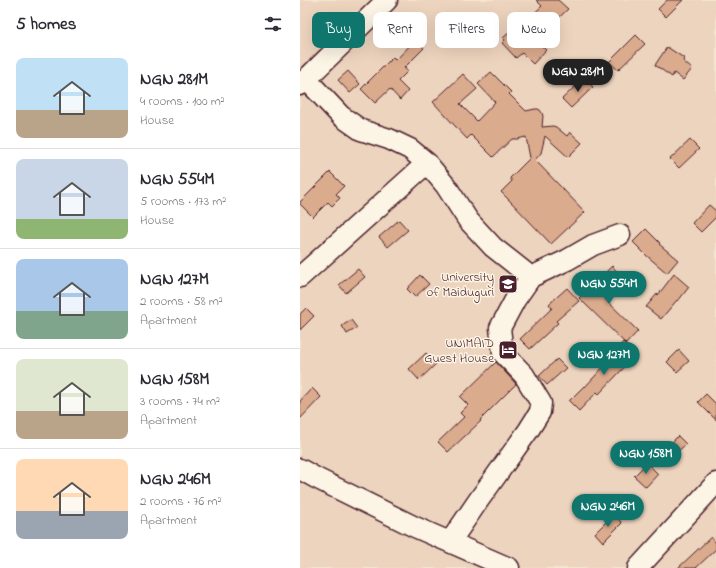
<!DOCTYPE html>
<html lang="en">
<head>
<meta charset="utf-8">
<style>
	body { margin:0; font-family:"Indie Flower",sans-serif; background:#f2f2f3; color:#2b2b33; height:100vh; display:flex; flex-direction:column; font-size:15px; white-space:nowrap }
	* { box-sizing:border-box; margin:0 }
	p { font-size:13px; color:#7c7c81 }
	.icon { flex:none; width:22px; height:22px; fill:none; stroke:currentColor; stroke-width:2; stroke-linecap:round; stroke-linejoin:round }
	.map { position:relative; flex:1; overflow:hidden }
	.panel { display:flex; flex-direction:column; background:#fff; width:300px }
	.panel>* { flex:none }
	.banner { position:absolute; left:12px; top:12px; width:344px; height:36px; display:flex; gap:8px }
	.price { position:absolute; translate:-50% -34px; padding:0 9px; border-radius:14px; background:#0f766e; color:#fff; font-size:13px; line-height:26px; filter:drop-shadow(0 1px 2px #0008) }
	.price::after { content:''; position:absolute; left:50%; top:24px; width:12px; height:9px; margin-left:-6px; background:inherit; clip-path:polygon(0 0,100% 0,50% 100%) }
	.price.selected { background:#222; color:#fff }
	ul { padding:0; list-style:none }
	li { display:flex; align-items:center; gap:12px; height:100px; padding:0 16px }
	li+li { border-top:1px solid #e1e1e2 }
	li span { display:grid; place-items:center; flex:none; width:112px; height:80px; border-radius:8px; color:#555 }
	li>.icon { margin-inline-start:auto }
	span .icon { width:48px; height:48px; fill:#fffc; stroke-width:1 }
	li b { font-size:17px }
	h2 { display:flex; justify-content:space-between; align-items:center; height:48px; padding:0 16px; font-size:17px }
	.chip { padding:0 14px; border-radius:8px; background:#fff; box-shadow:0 4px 16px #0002; font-size:14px; line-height:36px }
	.chip.selected { background:#0f766e; color:#fff }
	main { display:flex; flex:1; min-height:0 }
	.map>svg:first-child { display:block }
	.built { fill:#edd4be }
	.building { fill:#dbab8d; stroke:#4a1f2b }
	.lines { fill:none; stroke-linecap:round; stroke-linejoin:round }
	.minor-casing { stroke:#4a1f2b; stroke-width:23 }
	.minor { stroke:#fcf5e5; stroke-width:20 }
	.labels { text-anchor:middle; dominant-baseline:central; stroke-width:3; stroke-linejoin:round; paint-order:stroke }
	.poi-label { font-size:13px; fill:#4a1f2b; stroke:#fcf5e5; text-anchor:end }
</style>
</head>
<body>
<main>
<section class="panel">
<h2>5 homes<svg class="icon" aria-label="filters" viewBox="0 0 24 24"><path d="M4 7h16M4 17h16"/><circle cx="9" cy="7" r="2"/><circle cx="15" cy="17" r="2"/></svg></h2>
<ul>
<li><span style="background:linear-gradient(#bfe0f5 65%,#b9a48a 0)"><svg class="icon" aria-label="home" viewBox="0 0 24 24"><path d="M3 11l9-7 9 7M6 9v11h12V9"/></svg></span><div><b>NGN 281M</b><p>4 rooms · 100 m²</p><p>House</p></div></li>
<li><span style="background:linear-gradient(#c9d6e8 75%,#8fb573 0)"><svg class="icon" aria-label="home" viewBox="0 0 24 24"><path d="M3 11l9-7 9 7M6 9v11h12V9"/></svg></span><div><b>NGN 554M</b><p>5 rooms · 173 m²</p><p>House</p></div></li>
<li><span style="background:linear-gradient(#a9c7e8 65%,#7fa58c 0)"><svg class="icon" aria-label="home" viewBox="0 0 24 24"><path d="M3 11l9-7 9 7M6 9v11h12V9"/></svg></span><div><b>NGN 127M</b><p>2 rooms · 58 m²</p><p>Apartment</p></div></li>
<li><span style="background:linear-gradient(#dfe7d0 65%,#b9a48a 0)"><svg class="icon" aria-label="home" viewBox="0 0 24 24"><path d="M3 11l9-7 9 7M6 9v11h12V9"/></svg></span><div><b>NGN 158M</b><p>3 rooms · 74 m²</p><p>Apartment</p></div></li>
<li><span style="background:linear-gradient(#ffd9b3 65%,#9aa5b1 0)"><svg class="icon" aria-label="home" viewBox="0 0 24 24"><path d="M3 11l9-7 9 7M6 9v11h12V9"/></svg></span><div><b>NGN 246M</b><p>2 rooms · 76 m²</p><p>Apartment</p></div></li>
</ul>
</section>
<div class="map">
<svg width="416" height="568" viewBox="0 0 416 568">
	<rect width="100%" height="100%" fill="#f5e6d3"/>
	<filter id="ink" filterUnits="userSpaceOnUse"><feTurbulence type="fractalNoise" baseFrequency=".025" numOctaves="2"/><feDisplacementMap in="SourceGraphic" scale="8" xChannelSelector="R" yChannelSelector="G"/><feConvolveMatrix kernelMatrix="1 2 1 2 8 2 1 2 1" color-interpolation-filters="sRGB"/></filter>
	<g filter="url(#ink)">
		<path class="built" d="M0,0H416V568H0Z"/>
		<path class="building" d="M236,0H258L268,9L239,37L241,39L237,42L246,50L233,64L222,53L216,58L202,43L205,40L203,38L212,30L214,32L242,6Z
			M367,0H383L366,17L358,9Z
			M336,35L345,44L318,70L309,62Z
			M115,40L124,48L104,68L108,71L98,81L108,91L100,100L90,89L75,103L61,89L93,57L96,60Z
			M367,47L384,58L383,61L392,69L383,80L374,73L372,77L355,65Z
			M48,71L60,84L50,93L38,80Z
			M191,72L211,92L209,94L226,111L235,109H238L240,110L242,113L243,116L242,127L253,126L256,127L267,136L270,132L282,143L268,157L245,136L241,153L235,160L285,212L251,244L211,202L201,192L212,181L210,178L230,158L226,137L217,139H212L193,157L171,135L167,139L133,102L163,74L177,89L160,104L177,121L195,102L178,84Z
			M284,78L293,87L271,108L262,99Z
			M390,140L399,149L379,168L370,159Z
			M30,172L44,186L36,194L40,198L32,206L28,202L13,217L0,204V202Z
			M409,205L416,211V217L401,232L392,223Z
			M99,220L108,230L88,247L79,237Z
			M346,229L360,243L359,244L378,260L367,273L347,256L333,242Z
			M312,266L325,280L305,299L338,331L326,344L279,298Z
			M58,269L65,277L46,293L39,285Z
			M374,274L389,287L378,301L377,300L361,319L346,307L357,294L358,295Z
			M120,275L129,284L115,297L107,289Z
			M267,288L279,301L256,321L258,323L230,349L220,339L252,308L249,304Z
			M6,308L14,316L0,330V314Z
			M51,320L57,328L47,334L42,326Z
			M323,342L336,355L299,394L297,392L279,411L269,401L284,386L285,387L307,363L305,361Z
			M379,350L389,361L377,372L367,362Z
			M126,353L136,364L119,380L109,369Z
			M257,359L266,368L247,385L239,376Z
			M196,362L216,384L180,420L181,421L148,452L138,442L164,417L160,413L168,405L160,397Z
			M12,388L21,397L0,419V401Z
			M406,394L416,404V420L398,402Z
			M378,436L386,444L374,455L366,448Z
			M347,463L358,474L346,487L334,476Z
			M314,514L322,523L303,542L295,533Z
			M411,537L416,543V549L396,568H378Z"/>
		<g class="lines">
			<g class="minor-casing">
				<path id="minor" d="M6,79L41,116L61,130L89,139L110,149L127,163L146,186L168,220L193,247L231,277L267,260L293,245L320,235
					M0,85L87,0
					M0,277L127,163
					M0,469L16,478L115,527L209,568
					M150,542L178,501L228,431L240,412L241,403L224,375L203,353L200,328L215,300L231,277
					M338,568L416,483"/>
			</g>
			<use href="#minor" class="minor"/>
		</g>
	</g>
	<defs>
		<g id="university-square" transform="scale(1)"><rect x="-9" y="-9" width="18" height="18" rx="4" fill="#4a1f2b" stroke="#fcf5e5"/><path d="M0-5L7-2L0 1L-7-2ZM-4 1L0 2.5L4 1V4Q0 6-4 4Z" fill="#fff"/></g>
		<g id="hotel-square" transform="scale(1)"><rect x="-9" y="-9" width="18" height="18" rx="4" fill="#4a1f2b" stroke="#fcf5e5"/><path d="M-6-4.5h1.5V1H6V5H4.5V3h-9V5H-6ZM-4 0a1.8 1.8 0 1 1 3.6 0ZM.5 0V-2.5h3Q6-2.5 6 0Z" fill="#fff"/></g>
	</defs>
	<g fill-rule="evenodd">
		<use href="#university-square" x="208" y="284"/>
		<use href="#hotel-square" x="208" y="350"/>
	</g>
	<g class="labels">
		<g class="poi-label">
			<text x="194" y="277">University<tspan x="194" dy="15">of Maiduguri</tspan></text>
			<text x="194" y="343">UNIMAID<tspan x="194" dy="15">Guest House</tspan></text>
		</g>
	</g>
</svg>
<b class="price selected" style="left:278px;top:93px">NGN 281M</b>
<b class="price" style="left:309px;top:305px">NGN 554M</b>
<b class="price" style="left:304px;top:376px">NGN 127M</b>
<b class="price" style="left:346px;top:475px">NGN 158M</b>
<b class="price" style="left:308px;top:528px">NGN 246M</b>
<div class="banner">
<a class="chip selected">Buy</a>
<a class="chip">Rent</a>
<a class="chip">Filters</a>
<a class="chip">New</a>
</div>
</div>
</main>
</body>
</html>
